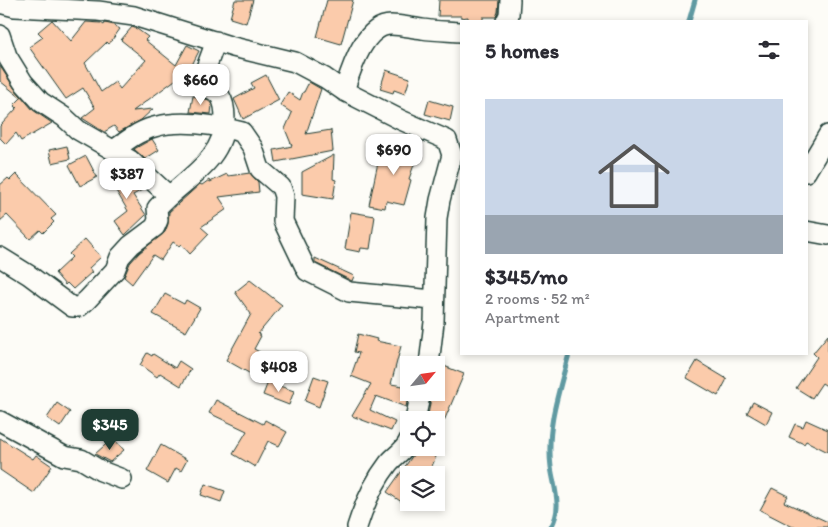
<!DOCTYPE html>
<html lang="en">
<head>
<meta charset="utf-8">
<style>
	body { margin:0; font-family:Itim,sans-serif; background:#f7f7f7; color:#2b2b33; height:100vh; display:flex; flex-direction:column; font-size:19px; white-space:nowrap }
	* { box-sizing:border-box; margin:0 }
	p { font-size:16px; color:#7c7c81 }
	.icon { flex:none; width:28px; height:28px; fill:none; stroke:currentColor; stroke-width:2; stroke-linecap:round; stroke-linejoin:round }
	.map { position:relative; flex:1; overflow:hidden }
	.drawer { position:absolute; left:460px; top:20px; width:348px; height:335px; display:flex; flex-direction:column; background:#fff; border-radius:0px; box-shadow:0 2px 8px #0003 }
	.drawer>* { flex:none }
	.needle { width:32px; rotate:61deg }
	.tools { position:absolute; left:400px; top:356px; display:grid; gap:10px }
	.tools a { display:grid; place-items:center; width:45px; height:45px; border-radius:0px; background:#fff; box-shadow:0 2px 8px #0003; font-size:25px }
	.price { position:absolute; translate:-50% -42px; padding:0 11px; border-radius:10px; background:#fff; color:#222; font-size:16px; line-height:32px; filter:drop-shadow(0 1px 2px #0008) }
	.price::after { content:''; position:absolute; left:50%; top:30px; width:15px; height:11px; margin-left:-8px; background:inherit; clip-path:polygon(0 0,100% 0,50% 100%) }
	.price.current { background:#1f3d34; color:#fff }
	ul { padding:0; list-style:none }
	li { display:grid; align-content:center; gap:10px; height:265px; padding:0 25px }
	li+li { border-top:1px solid #e1e1e2 }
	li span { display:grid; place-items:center; height:155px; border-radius:0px; color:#555 }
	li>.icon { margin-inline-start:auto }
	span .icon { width:90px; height:90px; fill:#fffc; stroke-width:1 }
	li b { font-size:21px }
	h2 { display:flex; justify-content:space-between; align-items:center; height:60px; padding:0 25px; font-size:21px }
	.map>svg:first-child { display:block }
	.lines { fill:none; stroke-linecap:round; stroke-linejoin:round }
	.stream { stroke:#609aa2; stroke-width:5 }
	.building { fill:#fbcbab; stroke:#1f3d34 }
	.minor-casing { stroke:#1f3d34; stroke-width:22 }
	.minor { stroke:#fdfcf7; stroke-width:19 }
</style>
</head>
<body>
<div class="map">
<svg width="828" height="527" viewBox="0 0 828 527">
	<rect width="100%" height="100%" fill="#fdfcf7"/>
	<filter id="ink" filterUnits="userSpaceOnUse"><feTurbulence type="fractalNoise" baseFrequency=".02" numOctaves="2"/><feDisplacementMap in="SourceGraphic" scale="10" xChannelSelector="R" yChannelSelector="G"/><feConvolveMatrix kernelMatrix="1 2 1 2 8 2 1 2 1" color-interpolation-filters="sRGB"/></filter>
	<g filter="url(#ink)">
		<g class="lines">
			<path class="stream" d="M689,21L695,0
				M551,527C563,508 554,488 551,467C546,428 559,391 569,354"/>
		</g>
		<path class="building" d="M235,0H253L246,23L230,18Z
			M327,0H353L341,44L317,37Z
			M439,0H499L498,12L496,17H483V21H468V17L461,18V16H438Z
			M52,20L71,41L86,22L101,23L104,25L105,23L114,25L120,29L109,44L107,42L85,63L101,92L115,82L120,89L146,60L121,40L132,27L137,29L148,37L145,40L176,65L187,45L199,51L190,69L133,111L153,109L141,120L119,132L114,126L104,132L82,118L95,108L83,88L66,99L29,47L43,37L38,32Z
			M0,66L15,89L33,110L52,123L21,141L16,133L6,144L0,138V126L17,108L14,105L21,98L0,81Z
			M386,70L410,78L405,94L394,90L393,93L380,89Z
			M266,75L279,100L243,119L234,99L254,88L251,83Z
			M309,82L321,89L306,134L331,130L333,151L276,162L274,150L292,146L285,129L292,113L280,105L288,92L300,100L303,92H304Z
			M193,96L204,98L210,102L212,105L211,114L190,112Z
			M429,100L453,107L450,121L425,114Z
			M403,137L416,143L411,157L416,159L409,179L411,180L404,205L386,201L385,208L369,205L380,153L395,157Z
			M152,139L159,150L145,159L134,149Z
			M67,146L70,159L52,163L49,150Z
			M334,155L333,179L336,180L333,199L302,194V172Z
			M86,156L97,177L80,186L69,165Z
			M112,168L119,178L127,173L139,183L142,190L133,195L146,215L125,235L115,221L128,211L105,172Z
			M250,173L258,182L259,192L219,197L227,209L201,227L209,234L190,254L181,244L179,246L173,242L161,260L153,255L132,284L124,277L130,263L139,253L165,232L168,224L169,212L200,184L202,185L209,180L210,182L227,174L228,176Z
			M16,174L56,215L51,219L54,222L43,233L40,230L30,239L7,215L0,221V185L8,178L10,180Z
			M351,212L375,216L370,249L361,248L360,252L345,249Z
			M85,239L101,257L89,268L92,272L73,289L67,283L65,285L55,273L72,257L69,254Z
			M315,258L354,276L352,281L315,263Z
			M250,280L282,305L258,334L261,336L254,349L267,356L256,377L226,360L251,314L235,292Z
			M165,294L184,304L186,300L200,308L186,332L153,314Z
			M358,334L377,339L376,341L401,346L391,384L409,387V392L406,407L376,396L370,410L395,422L391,431L352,416L371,384L351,376L359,353L354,352Z
			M828,335V387L822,383L812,398L796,388L817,357L813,353Z
			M147,353L152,356L153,354L175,368L179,361L191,369L181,386L160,373L157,377L140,365Z
			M697,361L727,379L718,396L687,378Z
			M444,366L464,374L444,421L428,415L432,392H436V386Z
			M314,376L328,381L319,407L305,401Z
			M268,382L294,391L289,405L263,395Z
			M216,400L263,424L265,420L287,432L279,446L268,441L255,467L233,454L247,431L209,413Z
			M753,402L772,412L766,424L747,413Z
			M57,403L70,412L60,427L47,418Z
			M806,420L828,430V452L806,441L804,444L789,437L795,424L803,427Z
			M0,438L33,459L36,455L52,466L34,493L0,470Z
			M113,438L124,450L110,462L95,454Z
			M161,445L187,460L181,471L176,468L168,483L147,471Z
			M418,448L436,457L428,475H409V507L387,492Z
			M205,484L225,491L221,502L201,495Z
			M772,488L788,496L784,502L828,522V527H793L760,510Z"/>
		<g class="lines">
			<g class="minor-casing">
				<path id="minor" d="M0,3L15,7L98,11L134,16L233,47L295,62L325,78L344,91L401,120L447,140L452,155L440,200L437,218L434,322L429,365
					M506,21L509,15L510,0
					M0,35L7,56L23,82L41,102L64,117L78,130L130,160L168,195
					M344,91C351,70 364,25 391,25C401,25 412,28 422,29C435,31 448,31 461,32
					M114,150C126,141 139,131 154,127C182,119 215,125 242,132L253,148L260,169L281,187L284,196L283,221L307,271L349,292L433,300
					M806,172L828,135
					M806,231L828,235
					M0,257L29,275L72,307H79L87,300L115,270L120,257L131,245L155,227L158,220L157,208C182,180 224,162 225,119C225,112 224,102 220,96C218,92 211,90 208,87C206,84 204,80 203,76L216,41
					M415,420L421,392
					M0,421L64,456L81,459L101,471L122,479
					M357,527C364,505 374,482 388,464C395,455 405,451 409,440"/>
			</g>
			<use href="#minor" class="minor"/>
		</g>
	</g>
</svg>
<div class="tools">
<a><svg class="needle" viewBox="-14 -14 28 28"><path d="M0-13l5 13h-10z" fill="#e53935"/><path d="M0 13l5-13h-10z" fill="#7c7c81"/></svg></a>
<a><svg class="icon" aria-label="locate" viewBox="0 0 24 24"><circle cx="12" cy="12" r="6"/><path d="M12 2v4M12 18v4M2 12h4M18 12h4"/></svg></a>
<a><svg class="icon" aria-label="layers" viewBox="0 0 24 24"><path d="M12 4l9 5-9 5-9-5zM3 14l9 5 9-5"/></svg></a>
</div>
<b class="price" style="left:201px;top:106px">$660</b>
<b class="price" style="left:394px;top:176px">$690</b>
<b class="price" style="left:127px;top:200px">$387</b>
<b class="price" style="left:279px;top:393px">$408</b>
<b class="price current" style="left:110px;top:451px">$345</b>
<section class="drawer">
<h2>5 homes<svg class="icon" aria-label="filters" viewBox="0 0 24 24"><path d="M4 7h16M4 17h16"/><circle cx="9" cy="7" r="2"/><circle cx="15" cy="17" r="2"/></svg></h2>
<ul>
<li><span style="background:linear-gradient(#c9d6e8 75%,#9aa5b1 0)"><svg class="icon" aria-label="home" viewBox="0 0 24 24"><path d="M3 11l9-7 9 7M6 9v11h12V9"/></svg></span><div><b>$345/mo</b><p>2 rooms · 52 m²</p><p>Apartment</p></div></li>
</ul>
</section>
</div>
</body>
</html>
